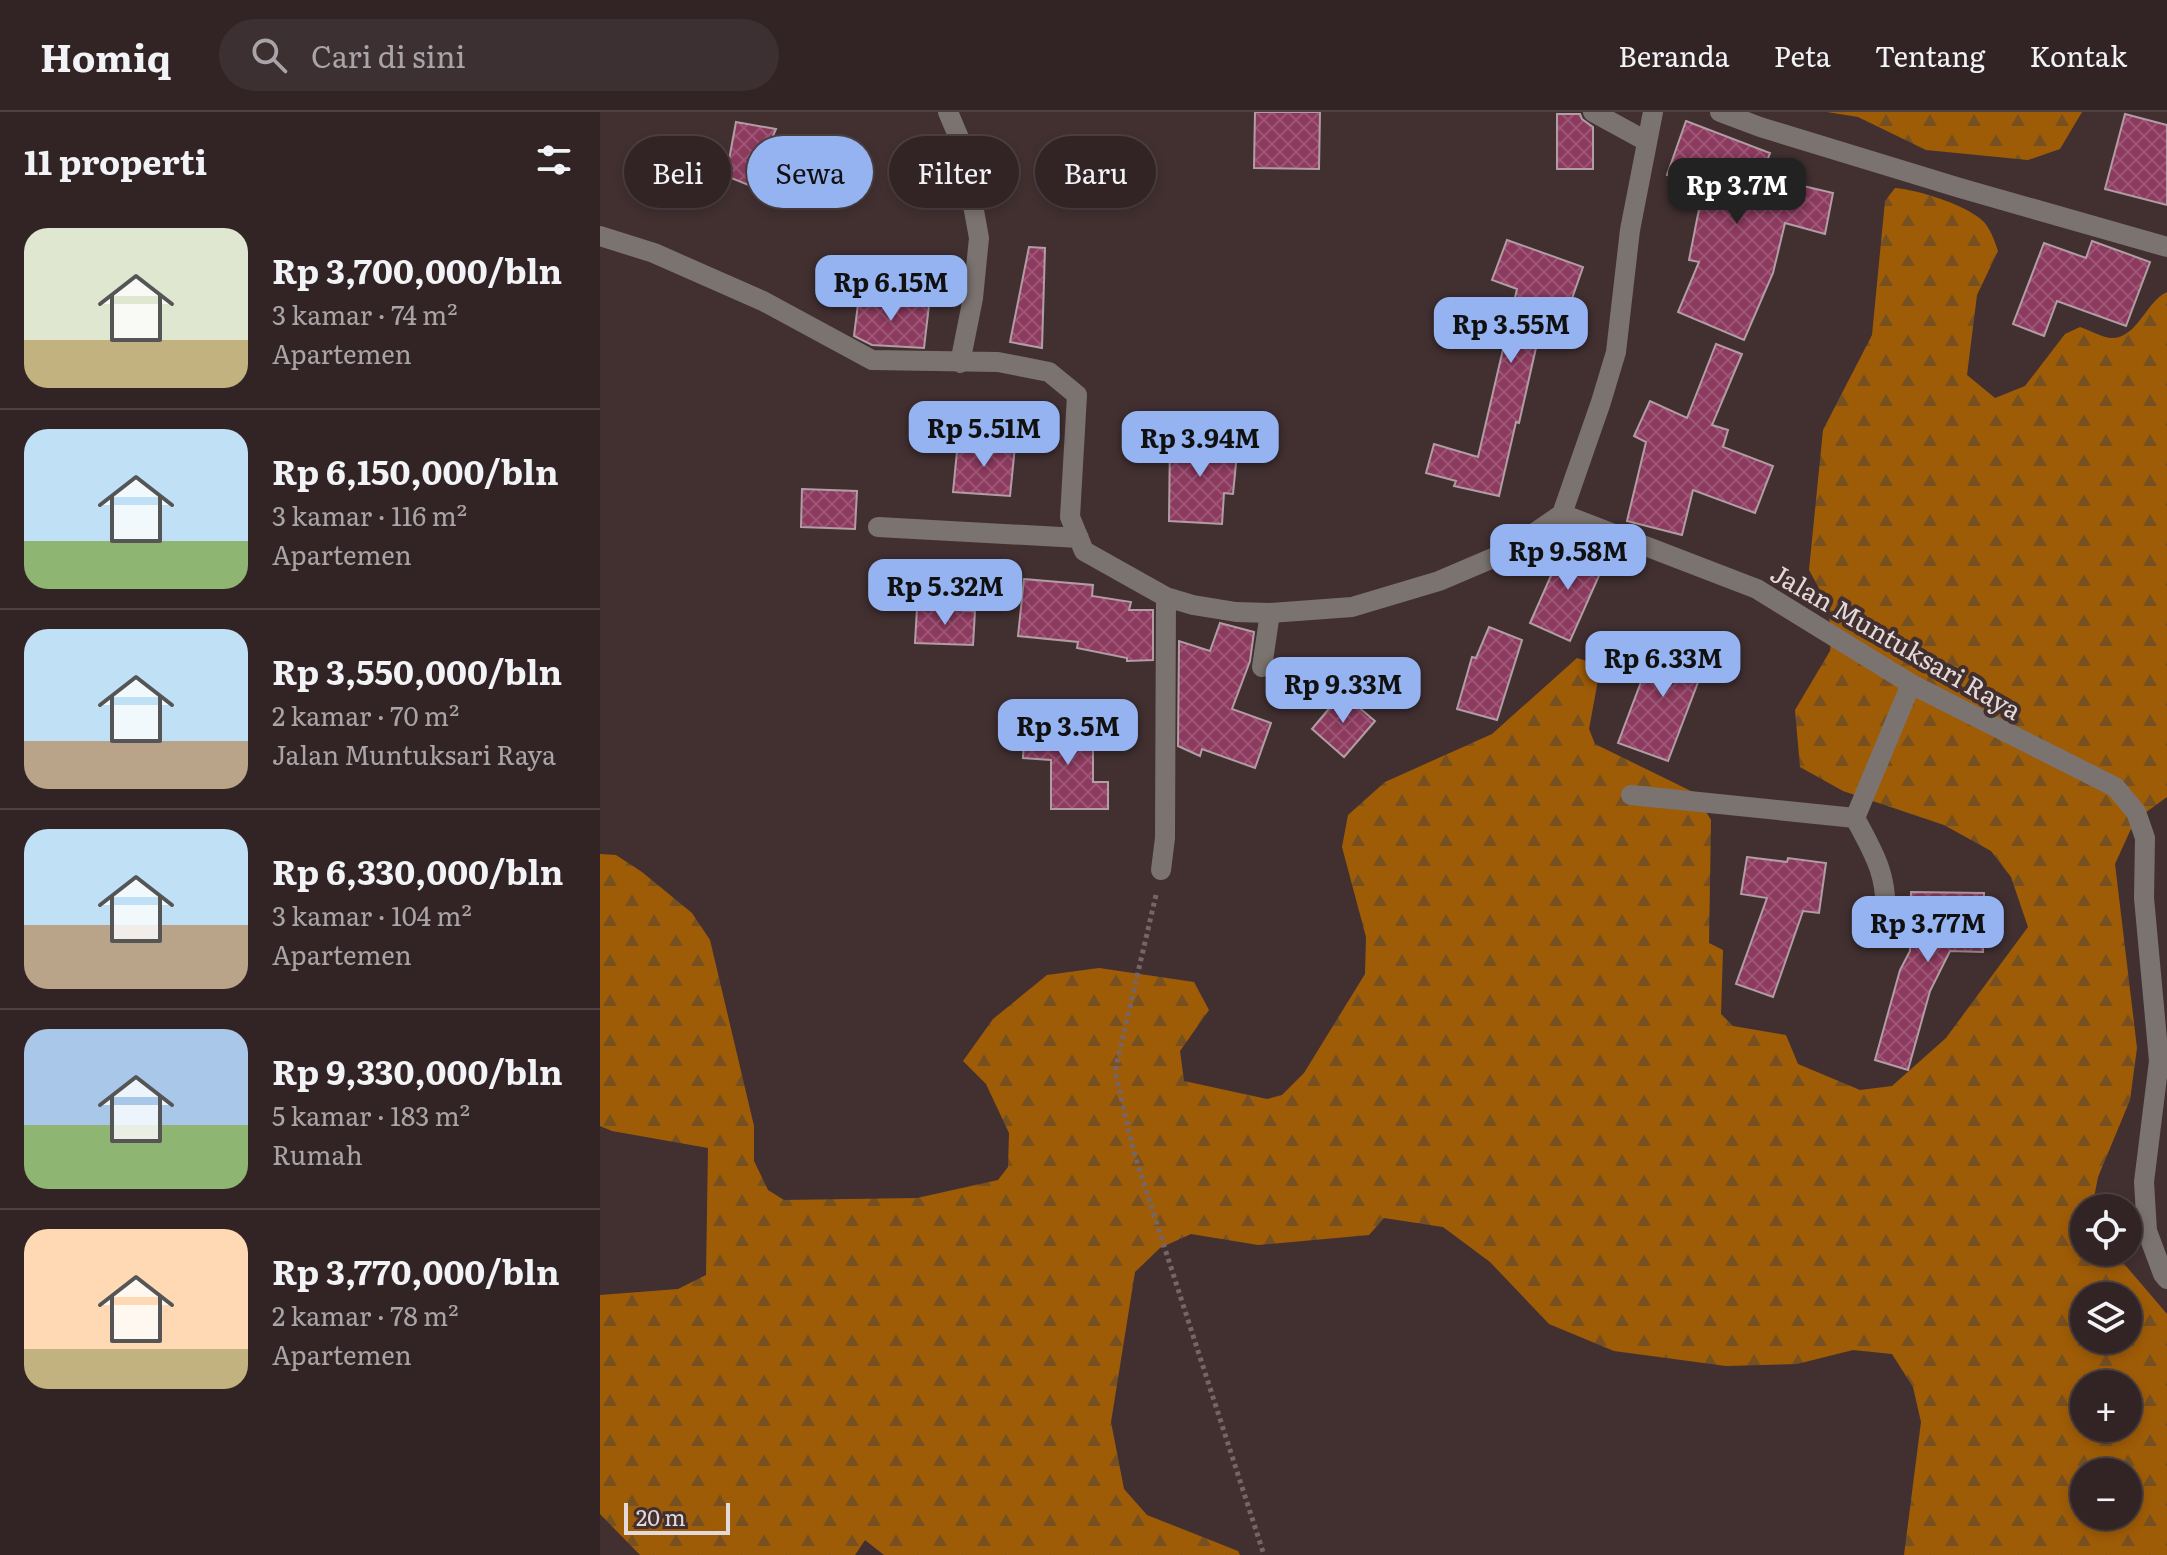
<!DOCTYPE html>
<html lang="id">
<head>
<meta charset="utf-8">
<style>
	body { margin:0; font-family:Literata,serif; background:#3d3032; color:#f1f3f6; height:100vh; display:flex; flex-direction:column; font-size:30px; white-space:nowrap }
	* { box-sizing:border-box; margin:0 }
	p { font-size:26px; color:#a8a4a7 }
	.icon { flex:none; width:44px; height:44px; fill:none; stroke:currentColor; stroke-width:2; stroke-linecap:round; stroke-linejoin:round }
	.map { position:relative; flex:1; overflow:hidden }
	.panel { display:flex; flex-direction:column; background:#322425; width:600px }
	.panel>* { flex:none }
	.guide { position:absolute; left:24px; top:24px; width:760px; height:72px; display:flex; gap:16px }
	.fabs { position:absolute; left:1470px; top:1082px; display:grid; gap:16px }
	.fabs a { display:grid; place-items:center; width:72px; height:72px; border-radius:50%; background:#322425; box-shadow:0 4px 12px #0003,0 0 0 2px #4d4142; font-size:40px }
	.scale { position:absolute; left:24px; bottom:20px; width:106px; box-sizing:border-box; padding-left:8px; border:4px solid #e4d9d9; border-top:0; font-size:22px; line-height:28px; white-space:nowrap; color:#e4d9d9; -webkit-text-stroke:6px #423031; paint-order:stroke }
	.price { position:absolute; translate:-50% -68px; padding:0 18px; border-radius:16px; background:#95b2f1; color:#111; font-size:26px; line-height:52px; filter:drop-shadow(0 2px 4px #0008) }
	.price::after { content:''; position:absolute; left:50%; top:48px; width:24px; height:18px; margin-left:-12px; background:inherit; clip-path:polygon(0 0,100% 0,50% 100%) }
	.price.selected { background:#222; color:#fff }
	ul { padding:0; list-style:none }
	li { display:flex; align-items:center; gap:24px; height:200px; padding:0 24px }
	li+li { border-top:2px solid #4d4142 }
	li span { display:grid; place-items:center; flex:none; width:224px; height:160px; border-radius:24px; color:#555 }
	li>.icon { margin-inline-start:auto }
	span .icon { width:96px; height:96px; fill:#fffc; stroke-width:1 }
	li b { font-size:34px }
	h2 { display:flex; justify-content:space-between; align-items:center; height:96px; padding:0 24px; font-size:34px }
	.chip { padding:0 28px; border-radius:36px; background:#322425; box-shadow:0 4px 12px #0003,0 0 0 2px #4d4142; font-size:28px; line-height:72px }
	.chip.selected { background:#95b2f1; color:#111 }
	header { display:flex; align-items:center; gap:48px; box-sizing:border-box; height:112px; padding:0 40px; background:#322425; border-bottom:2px solid #4d4142 }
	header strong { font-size:38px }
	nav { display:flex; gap:44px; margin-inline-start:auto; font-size:28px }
	.search { width:560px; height:72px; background:#3d3032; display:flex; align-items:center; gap:20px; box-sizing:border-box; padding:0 28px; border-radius:44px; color:#a8a4a7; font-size:30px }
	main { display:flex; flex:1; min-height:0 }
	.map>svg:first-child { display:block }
	.forest { fill:url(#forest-firs); fill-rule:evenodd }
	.building { fill:url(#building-cross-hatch); stroke:#b19da4; stroke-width:2 }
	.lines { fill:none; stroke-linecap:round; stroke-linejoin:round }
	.path { stroke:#756566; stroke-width:5; stroke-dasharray:4 4; stroke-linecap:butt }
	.minor { stroke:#7b7370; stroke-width:20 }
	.labels { text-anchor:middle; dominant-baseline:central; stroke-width:8; stroke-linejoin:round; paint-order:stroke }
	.street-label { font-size:26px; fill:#e4d9d9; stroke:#423031 }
</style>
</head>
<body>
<header>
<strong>Homiq</strong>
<div class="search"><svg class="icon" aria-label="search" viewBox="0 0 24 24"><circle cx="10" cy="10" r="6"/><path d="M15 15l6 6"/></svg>Cari di sini</div>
<nav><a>Beranda</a><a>Peta</a><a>Tentang</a><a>Kontak</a></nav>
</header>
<main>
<section class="panel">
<h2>11 properti<svg class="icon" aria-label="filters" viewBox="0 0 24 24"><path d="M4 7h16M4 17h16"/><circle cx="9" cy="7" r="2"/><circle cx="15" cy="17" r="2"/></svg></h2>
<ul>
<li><span style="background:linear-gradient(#dfe7d0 70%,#c2b280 0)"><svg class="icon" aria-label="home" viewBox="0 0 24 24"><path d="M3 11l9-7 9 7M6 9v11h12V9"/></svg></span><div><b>Rp 3,700,000/bln</b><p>3 kamar · 74 m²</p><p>Apartemen</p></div></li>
<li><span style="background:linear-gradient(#bfe0f5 70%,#8fb573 0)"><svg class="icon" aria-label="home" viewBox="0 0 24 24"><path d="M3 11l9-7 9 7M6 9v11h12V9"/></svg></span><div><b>Rp 6,150,000/bln</b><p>3 kamar · 116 m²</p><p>Apartemen</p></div></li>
<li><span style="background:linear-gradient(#bfe0f5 70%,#b9a48a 0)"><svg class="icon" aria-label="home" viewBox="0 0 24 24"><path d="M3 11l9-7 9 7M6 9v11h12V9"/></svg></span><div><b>Rp 3,550,000/bln</b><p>2 kamar · 70 m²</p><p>Jalan Muntuksari Raya</p></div></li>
<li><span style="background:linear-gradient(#bfe0f5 60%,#b9a48a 0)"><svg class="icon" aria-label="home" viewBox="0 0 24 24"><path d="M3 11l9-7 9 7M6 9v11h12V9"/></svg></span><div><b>Rp 6,330,000/bln</b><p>3 kamar · 104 m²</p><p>Apartemen</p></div></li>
<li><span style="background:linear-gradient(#a9c7e8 60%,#8fb573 0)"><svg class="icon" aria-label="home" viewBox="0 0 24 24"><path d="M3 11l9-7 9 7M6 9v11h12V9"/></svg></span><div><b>Rp 9,330,000/bln</b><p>5 kamar · 183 m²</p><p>Rumah</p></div></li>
<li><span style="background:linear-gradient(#ffd9b3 75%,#c2b280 0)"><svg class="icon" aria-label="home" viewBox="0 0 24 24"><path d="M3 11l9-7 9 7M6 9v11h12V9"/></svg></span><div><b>Rp 3,770,000/bln</b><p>2 kamar · 78 m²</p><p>Apartemen</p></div></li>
</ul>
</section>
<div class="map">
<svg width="1567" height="1443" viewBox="0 0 1567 1443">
	<defs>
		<pattern id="forest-firs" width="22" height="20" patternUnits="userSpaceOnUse" patternTransform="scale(2)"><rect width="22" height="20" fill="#9f5c07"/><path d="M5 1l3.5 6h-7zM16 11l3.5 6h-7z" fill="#765021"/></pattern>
		<pattern id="building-cross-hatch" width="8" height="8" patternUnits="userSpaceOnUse" patternTransform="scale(2)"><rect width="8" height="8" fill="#8d3a5f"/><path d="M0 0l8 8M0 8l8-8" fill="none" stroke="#9d5675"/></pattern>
	</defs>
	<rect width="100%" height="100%" fill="#423031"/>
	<path class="forest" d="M1227,0H1482L1460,37L1428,48L1326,38L1258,5Z
		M1295,76C1319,78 1367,93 1384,110C1391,118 1395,130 1398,139L1377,183L1367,263L1395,286L1425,274L1465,222L1480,215C1489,218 1501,225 1510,226C1537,228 1546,189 1567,180V685L1535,708L1515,752L1537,936L1530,988L1498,1065L1492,1096H1484V1140H1514L1567,1202V1443H1304L1321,1310L1313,1275L1292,1242L1253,1238L1197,1252L1126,1254L1014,1239L949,1212L890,1150L843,1115L784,1106L769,1123L658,1133L591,1122L560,1136L535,1160L511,1310L524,1377L547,1403L638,1439L640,1443H284L265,1428L255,1443H40L0,1402V1183L78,1177L106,1163L108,1036L12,1019L0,1014V742L16,743L42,760L92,801L110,828L154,1014V1049L168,1078L184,1088L317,1086L398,1068L408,1055L409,1021L386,972L363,949L393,907L447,863L499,856L594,870L609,898L580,939L584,969L667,987L682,983L704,961L765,862L766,825L742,735L748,703L785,670L892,622L977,546L993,551L998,568L989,617L995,632L1095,681L1111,708L1109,831L1123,838L1121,902L1133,914L1186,923L1198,952L1260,978L1292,974L1346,926L1428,815L1411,765L1391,739L1344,713L1243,679L1200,655L1195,598L1230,539L1232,523L1226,489L1209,458L1223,318L1272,223L1285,89ZM1484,1184H1528V1228H1484ZM1484,1272H1528V1316H1484ZM1484,1360H1528V1404H1484Z"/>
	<path class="building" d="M655,0H720L719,57L654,56Z
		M957,2H980L982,7L993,15V57H957Z
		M1525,2L1567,13V93L1505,77Z
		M1086,9L1170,41L1161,64L1233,81L1225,122L1185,111L1173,161L1144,228L1078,200L1099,150L1089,148L1103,77L1067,63Z
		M136,10L176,17L151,74L126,64Z
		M907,128L983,155L969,195L947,187L919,311L916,310L899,384L854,374L856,369L826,361L834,332L878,345L917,177L892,168Z
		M1492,129L1550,150L1526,214L1457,189L1444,224L1413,212L1444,131L1486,146Z
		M429,135L445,136L442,236L410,230Z
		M259,184L329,193L324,236L272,233L254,224Z
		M1116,232L1142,242L1112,313L1128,318L1123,335L1173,354L1155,401L1093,378L1082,423L1027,409L1046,330L1034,324L1050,289L1087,306Z
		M570,325L638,331L633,382L624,381L622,412L569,409Z
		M358,329L415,334L410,384L353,380Z
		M202,377L257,379L255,417L201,415Z
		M965,432L1005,450L970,529L930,511Z
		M424,467L493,473L492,484L531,490L529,498H553V548L527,549V546L477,536L478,530L418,524Z
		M317,496L375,499L373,533L315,531Z
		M620,511L654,520L650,549L632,597L671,611L655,656L602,637L600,644L578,634L579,529L610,539Z
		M889,515L922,528L897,608L857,597L872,545L876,546Z
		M1058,525L1108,544L1068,649L1018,631Z
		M742,581L775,609L744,645L712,617Z
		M425,616L493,619V670H508V697H451V648L423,646Z
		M1147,745L1187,750L1188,746L1226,751L1219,801L1203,799L1173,885L1136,872L1167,786L1141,782Z
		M1311,780L1384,781L1383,840L1350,839L1330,879L1308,958L1275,948L1300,858L1310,839Z"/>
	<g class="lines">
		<path class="path" d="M556,783L515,959L534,1041L664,1443"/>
		<path class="minor" d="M348,0L362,33L379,126L373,186L360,251
			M993,0L1046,29
			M1120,0L1160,15L1360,76L1567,135
			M0,124L54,141L163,189L272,248L398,250L449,260L477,283L470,405L484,439L566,485L593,493L636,500L670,501L752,495L839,469L907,440L962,402
			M962,402L1157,477L1311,572L1515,675L1536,700L1545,726L1544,786L1559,949L1544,1070L1547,1119L1563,1162L1567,1167
			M962,402L1001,290L1016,240L1030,118L1053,0
			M278,415L479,426
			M662,555L670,501
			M1031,683L1255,706L1311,572
			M1255,706C1273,740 1288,763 1285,803
			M561,758L565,726L566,485"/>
	</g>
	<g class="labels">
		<g class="street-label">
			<text transform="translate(1297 528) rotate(30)">Jalan Muntuksari Raya</text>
		</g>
	</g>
</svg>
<div class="fabs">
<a><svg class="icon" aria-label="locate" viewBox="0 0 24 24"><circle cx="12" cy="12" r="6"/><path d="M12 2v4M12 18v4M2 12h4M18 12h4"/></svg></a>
<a><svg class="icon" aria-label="layers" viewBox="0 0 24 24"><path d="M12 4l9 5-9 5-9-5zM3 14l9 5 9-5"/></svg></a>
<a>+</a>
<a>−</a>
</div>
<div class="scale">20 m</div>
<b class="price selected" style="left:1137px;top:114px">Rp 3.7M</b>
<b class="price" style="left:291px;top:211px">Rp 6.15M</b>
<b class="price" style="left:911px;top:253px">Rp 3.55M</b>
<b class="price" style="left:384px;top:357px">Rp 5.51M</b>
<b class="price" style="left:600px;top:367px">Rp 3.94M</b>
<b class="price" style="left:968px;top:480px">Rp 9.58M</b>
<b class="price" style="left:345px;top:515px">Rp 5.32M</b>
<b class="price" style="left:1063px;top:587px">Rp 6.33M</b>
<b class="price" style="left:743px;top:613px">Rp 9.33M</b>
<b class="price" style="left:468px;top:655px">Rp 3.5M</b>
<b class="price" style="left:1328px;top:852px">Rp 3.77M</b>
<div class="guide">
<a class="chip">Beli</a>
<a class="chip selected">Sewa</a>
<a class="chip">Filter</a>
<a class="chip">Baru</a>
</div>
</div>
</main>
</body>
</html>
